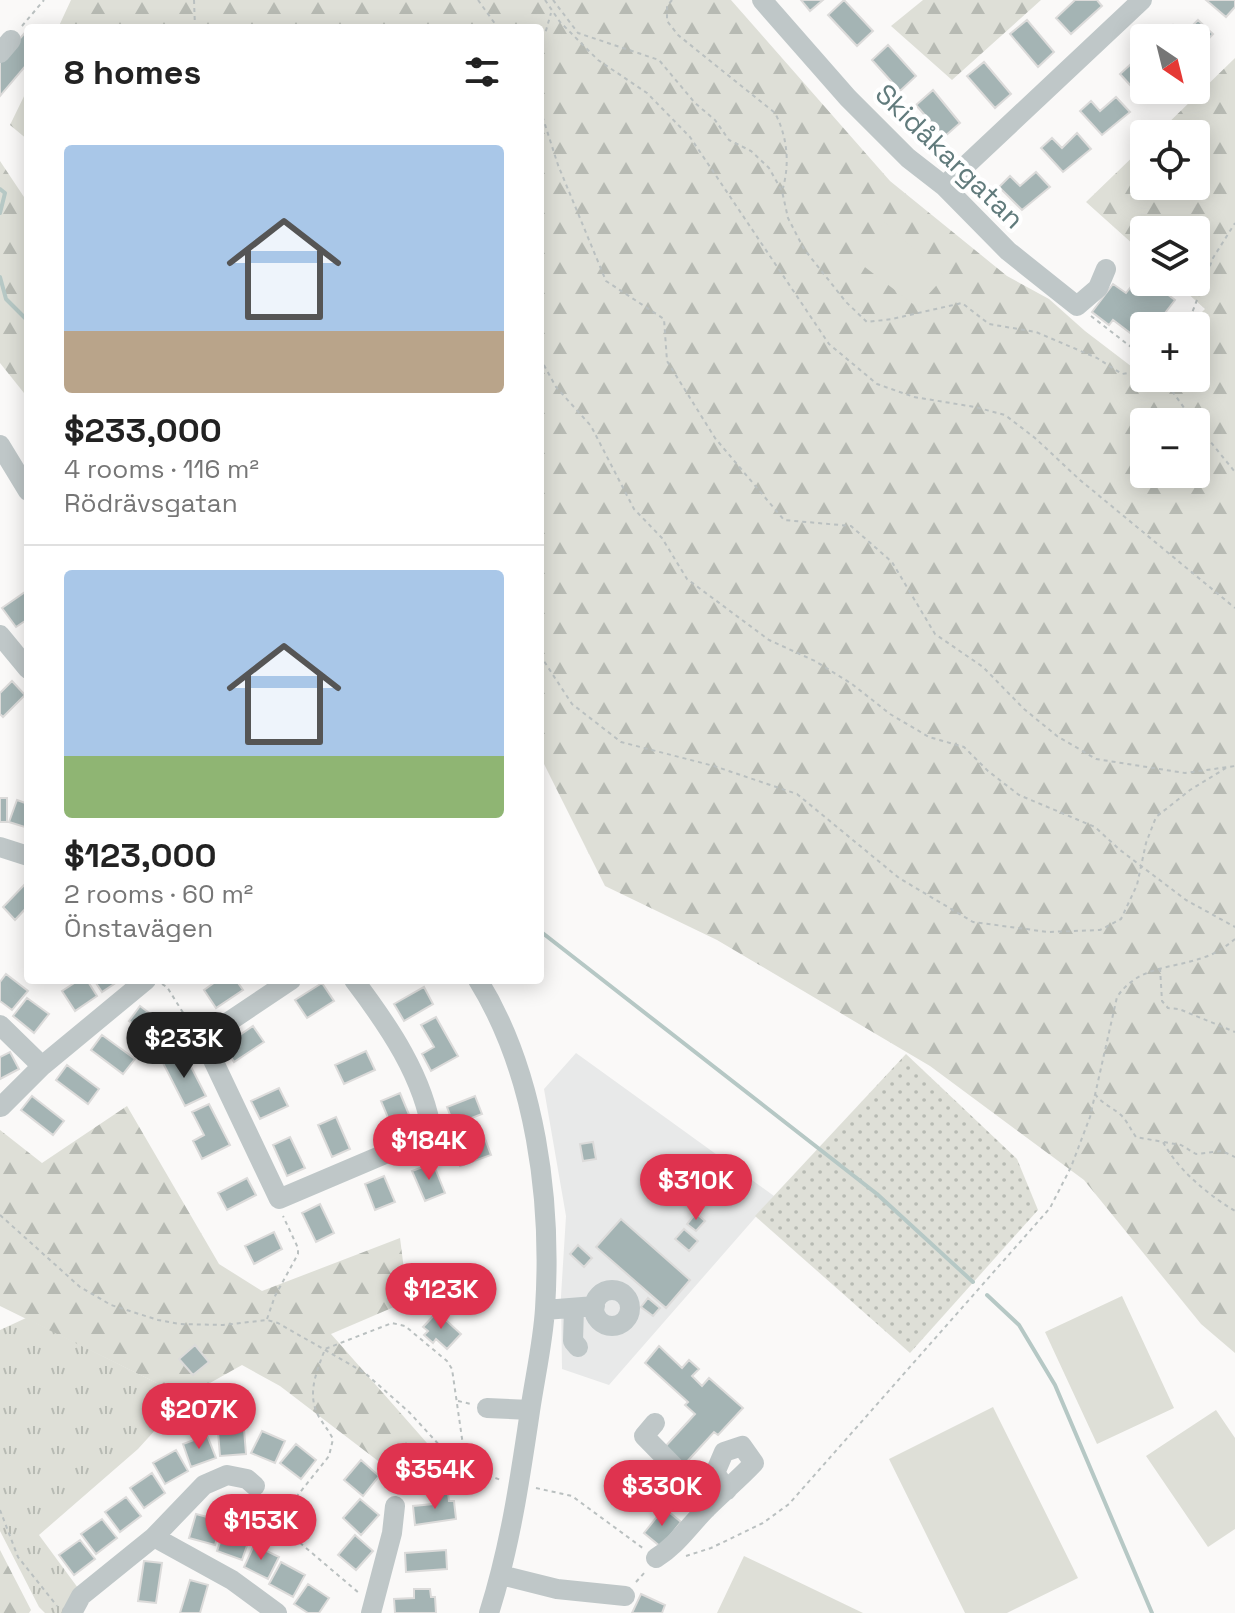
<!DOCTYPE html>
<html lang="en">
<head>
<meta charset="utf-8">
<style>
	body { margin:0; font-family:"Space Grotesk",sans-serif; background:#f6f6f6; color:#222; height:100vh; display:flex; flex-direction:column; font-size:30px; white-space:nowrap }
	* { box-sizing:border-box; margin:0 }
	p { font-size:26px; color:#767676 }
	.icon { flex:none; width:44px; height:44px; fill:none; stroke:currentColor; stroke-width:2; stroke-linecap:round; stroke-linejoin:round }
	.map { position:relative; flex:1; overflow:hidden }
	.sheet { position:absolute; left:24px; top:24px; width:520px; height:960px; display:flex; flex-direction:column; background:#fff; border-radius:8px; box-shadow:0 4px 20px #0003 }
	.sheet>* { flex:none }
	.needle { width:52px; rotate:145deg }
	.controls { position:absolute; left:1130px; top:24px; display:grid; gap:16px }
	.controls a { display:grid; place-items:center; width:80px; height:80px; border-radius:8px; background:#fff; box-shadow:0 4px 20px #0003; font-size:40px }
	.price { position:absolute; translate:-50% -68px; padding:0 18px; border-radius:28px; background:#df334f; color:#fff; font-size:26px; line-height:52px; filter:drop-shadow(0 2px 4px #0008) }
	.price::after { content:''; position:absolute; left:50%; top:48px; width:24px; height:18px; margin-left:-12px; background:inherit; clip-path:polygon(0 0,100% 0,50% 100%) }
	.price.current { background:#222; color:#fff }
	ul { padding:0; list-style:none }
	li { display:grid; align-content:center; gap:16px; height:424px; padding:0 40px }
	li+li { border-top:2px solid #e0e0e0 }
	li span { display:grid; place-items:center; height:248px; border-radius:8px; color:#555 }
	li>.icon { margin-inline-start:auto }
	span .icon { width:144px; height:144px; fill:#fffc; stroke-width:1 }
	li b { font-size:34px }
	h2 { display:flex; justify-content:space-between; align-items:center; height:96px; padding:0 40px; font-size:34px }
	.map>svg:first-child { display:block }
	.built { fill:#e8e9e9 }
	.grass { fill:url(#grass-tufts) }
	.forest { fill:url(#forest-firs); fill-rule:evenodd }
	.park { fill:url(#park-dots) }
	.pitch { fill:#dedfd7 }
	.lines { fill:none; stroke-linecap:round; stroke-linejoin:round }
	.stream { stroke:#b6c8c5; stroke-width:4 }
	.building { fill:#a4b4b4; stroke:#dcdbda; stroke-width:2 }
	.path { stroke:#bac0c0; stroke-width:2; stroke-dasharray:4 4; stroke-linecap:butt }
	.minor { stroke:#bfc7c8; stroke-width:20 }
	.labels { text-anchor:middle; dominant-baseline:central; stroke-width:8; stroke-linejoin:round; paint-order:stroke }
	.street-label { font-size:28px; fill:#617b7c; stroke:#fff }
</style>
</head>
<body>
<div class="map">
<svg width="1235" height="1613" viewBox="0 0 1235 1613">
	<defs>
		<pattern id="grass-tufts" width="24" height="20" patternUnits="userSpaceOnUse" patternTransform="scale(2)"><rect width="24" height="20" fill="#dedfd7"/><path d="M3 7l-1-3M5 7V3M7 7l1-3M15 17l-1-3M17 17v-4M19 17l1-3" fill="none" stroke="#b7bab3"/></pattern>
		<pattern id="forest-firs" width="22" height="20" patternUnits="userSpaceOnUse" patternTransform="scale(2)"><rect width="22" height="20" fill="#dedfd7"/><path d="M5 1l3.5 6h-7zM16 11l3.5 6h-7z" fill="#b7bab3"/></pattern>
		<pattern id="park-dots" width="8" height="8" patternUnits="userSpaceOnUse" patternTransform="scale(2)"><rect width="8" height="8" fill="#dedfd7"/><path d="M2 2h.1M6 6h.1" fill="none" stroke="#b7bab3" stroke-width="1.8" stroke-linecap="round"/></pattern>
	</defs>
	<rect width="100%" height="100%" fill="#faf9f8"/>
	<path class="built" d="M576,1053L774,1196L609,1385L562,1369L561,1296L566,1216L544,1089Z"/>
	<path class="grass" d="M26,1318L185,1397L138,1449L39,1535L78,1588L64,1613H45L39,1607L0,1531V1330Z"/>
	<path class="forest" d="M71,0H731L890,181L1007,276L1049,299L1085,331L1140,373L1144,369V378H1196V326H1188L1205,309L1175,282H1196V230H1144V254L1086,202L1144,146V186H1196V134H1157L1235,58V1353L1201,1324L1084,1180L930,1066L717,940L605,886L540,756V28H58ZM1144,422H1196V474H1144Z
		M923,0H1041L952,80L891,26Z
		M28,88V140L10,125Z
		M0,161L28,203V398L0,363Z
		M127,1106L219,1264L262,1291L400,1238L408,1301L331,1334L434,1451L403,1480L280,1386L242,1365L185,1397L0,1306V1130L42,1163Z
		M0,1550L31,1610L29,1613H0Z"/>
	<path class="park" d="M906,1054L1017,1159L1038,1210L910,1353L755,1216Z"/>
	<path class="pitch" d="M884,222L945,276L917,307L857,261Z
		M1122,1296L1174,1408L1097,1444L1045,1332Z
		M993,1407L1078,1578L1007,1613H965L889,1459Z
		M1216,1410L1235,1438V1529L1208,1547L1146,1456Z
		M744,1556L863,1613H717Z"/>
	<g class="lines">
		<path class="stream" d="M0,189L5,193L0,213
			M0,277L6,299L28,321
			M540,931L877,1194L973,1282
			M987,1295L1019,1325L1055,1385L1152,1613"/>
	</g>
	<path class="building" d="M801,0H823L810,11Z
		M844,0L873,31L857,46L828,15Z
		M1075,0H1097L1102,6L1071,34L1056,18Z
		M1206,0H1235V7L1226,17Z
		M1027,20L1054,52L1038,67L1010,34Z
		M1198,20L1213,34L1197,51L1196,38L1162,36L1173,25L1183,35Z
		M28,29V63L0,96V62Z
		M888,45L916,76L900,91L872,60Z
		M984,62L1011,94L995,108L967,76Z
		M1131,64L1140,74L1144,70V90H1150L1142,98L1120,74Z
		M933,90L960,123L944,137L916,105Z
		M1116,97L1130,112L1102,135L1080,111L1091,101L1100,111Z
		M1077,133L1091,149L1063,172L1041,148L1052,138L1062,148Z
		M1036,172L1050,187L1022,210L999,187L1010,176L1020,186Z
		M1141,274L1144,276V282H1151L1175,300L1155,326H1144L1142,342L1113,320L1109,325L1092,312L1113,284L1126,293Z
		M28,590V619L16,627L2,608Z
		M12,681L25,695L3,717L0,714V693Z
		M0,798H7V822H0Z
		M17,800L28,804V828L9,822Z
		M28,881V906L15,920L3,907Z
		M6,974L28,991L12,1010L0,1001V982Z
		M79,980H87L97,996L75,1011L62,991Z
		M94,980H120L102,992Z
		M218,980H236L243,990L216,1008L204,990Z
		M322,983L334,1001L307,1018L295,1000Z
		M424,987L433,1004L404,1021L394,1004Z
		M27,998L49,1014L34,1033L13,1016Z
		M140,1006L173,1031L162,1046L129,1021Z
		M436,1017L458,1056L431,1071L422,1054L434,1047L421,1025Z
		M253,1026L264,1042L234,1062L224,1046Z
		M102,1035L135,1059L123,1074L91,1050Z
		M366,1051L375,1070L344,1084L335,1065Z
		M10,1052L19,1069L0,1079V1057Z
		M184,1053L206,1096L185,1106L163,1063Z
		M67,1065L99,1089L88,1104L56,1080Z
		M279,1088L288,1106L260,1119L251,1101Z
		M400,1093L410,1117L391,1125L381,1101Z
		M32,1096L64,1121L53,1135L21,1110Z
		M475,1096L482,1114L454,1125L447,1107Z
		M209,1104L230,1145L202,1159L193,1141L204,1135L192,1112Z
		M336,1117L350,1149L332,1157L318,1125Z
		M484,1136L491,1155L460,1166L453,1148Z
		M290,1137L305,1168L287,1176L273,1145Z
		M593,1142L596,1159L583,1161L580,1144Z
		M433,1163L445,1193L425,1201L412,1171Z
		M384,1176L395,1202L375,1210L365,1184Z
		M247,1178L256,1195L227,1210L218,1193Z
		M320,1204L334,1233L316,1242L302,1213Z
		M696,1213L705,1221L696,1231L687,1224Z
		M621,1219L690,1280L666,1308L596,1247Z
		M684,1229L698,1241L689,1251L675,1239Z
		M274,1232L282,1249L254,1264L245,1246Z
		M578,1245L592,1258L584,1267L570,1254Z
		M648,1298L660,1308L653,1316L641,1307Z
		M437,1312L461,1334L447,1349L436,1339L433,1343L424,1335L428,1331L423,1327Z
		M195,1345L209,1362L193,1375L179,1359Z
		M659,1346L682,1368L689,1360L699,1369L692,1376L702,1386L709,1378L743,1408L718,1435L714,1432L683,1466L663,1449L695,1414L685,1405L688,1402L645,1363Z
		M244,1429L246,1454L220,1456L218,1432Z
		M262,1431L285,1441L275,1463L251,1453Z
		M207,1435L216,1458L191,1467L183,1444Z
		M296,1444L316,1460L301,1479L280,1463Z
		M176,1450L188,1471L165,1484L153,1463Z
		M361,1460L379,1476L363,1496L344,1480Z
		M152,1473L165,1493L144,1508L130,1488Z
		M448,1493L449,1501H454L456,1519L415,1525L413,1506L433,1504L432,1495Z
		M126,1497L141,1516L120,1532L105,1512Z
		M360,1499L379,1515L361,1535L343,1518Z
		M664,1508L681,1522L661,1547L644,1533Z
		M196,1514L222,1521L215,1545L189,1538Z
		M102,1519L117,1538L96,1554L81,1534Z
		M225,1528L250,1537L242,1560L217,1551Z
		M355,1535L373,1551L356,1570L338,1555Z
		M80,1540L95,1559L74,1575L59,1555Z
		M254,1545L279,1557L268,1579L244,1567Z
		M446,1550L447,1569L406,1572L405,1553Z
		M144,1561L162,1563L156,1603L138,1601Z
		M281,1562L305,1575L293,1597L269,1584Z
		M190,1580L208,1585L200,1613H180Z
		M308,1584L329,1598L319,1613H308L294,1604Z
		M414,1589H430L431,1597H435L436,1613H395L394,1599L414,1598Z
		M641,1594L665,1605L662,1613H632Z"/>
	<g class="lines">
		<path class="path" d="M194,0L195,28
			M478,0L498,28
			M545,0L560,22L598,60L647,93L690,137L829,344L877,384L914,397L975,407L1005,415L1035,438L1080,480L1235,608
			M553,0L578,33L659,60L695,103L715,120L729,140L751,151L769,168L782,191L788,218L804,249L846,302L867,322L892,319L962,303L989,324L1036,332L1097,358L1122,374L1144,370
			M672,0L667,6V21L678,35L775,113C787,136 790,162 783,188
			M22,26L44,0
			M475,28L478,25L516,28
			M540,33L545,34L551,13
			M540,109L558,165L606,281L664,319L667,361L715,438L784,520L851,526L892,562L935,634L983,667L1024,709L1057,736L1096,759L1185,773L1235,766
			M1091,316L1144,357
			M1187,326L1213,258L1235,223
			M540,358L556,387L591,426L634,509L662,538L687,579L769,640L815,661L852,684L890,714L929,737L964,747L988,771L1019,795L1095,827L1120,850L1186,900L1235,927
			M1163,378L1194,422
			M1196,424L1235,472
			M540,655L572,704L621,742L714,766L797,794L899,878L973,922L1048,932L1100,930L1121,919L1137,885L1146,843L1156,817L1190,790L1226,768
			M1160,968L1162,1001L1168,1008L1179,1009L1235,1032
			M162,984L167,987L192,1027
			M1095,1094C1102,1104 1112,1107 1121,1115C1127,1121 1131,1130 1136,1137L1163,1142C1178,1170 1207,1194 1235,1211
			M1164,1142L1181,1145L1196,1154L1222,1151L1235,1157
			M0,1215L80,1287L111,1305L158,1320L179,1324L223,1325L267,1320L278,1323L365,1373L409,1412L442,1448L467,1468L501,1480
			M267,1319L275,1296L298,1254V1248L283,1216
			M458,1401L471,1404
			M536,1488L572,1496L644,1549
			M406,1494L420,1481L441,1449
			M267,1498L281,1516L292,1536L359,1593
			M0,1510L18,1557L57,1606
			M281,1516L329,1456L333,1439C329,1431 324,1425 319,1417C306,1394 317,1371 325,1349L392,1323L405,1326L447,1361L452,1369L466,1466
			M686,1556L711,1548L763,1523L789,1504L1050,1208L1071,1167L1090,1117L1117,997C1138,966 1170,969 1202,958C1215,954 1224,948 1235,939
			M636,1582L645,1572"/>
		<path class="minor" d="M762,0L848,98L908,158L944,186L1008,251L1077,306L1098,288L1106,269
			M0,53L11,40
			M944,186L1142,0
			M0,445L28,491
			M0,635L28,669
			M0,847L28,856
			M291,980L203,1039L279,1199L432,1134C424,1077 388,1025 354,980
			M478,980C536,1074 552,1200 545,1309C543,1342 535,1377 530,1411C520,1479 510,1547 489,1613
			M0,1025L42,1066
			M1,1107L42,1066L146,980
			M594 1308a18 18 0 1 1 36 0a18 18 0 1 1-36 0Z
			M574,1308L573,1341L578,1347
			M545,1310L595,1306
			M487,1408L530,1410
			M655,1423L644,1436L696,1489L706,1509
			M154,1537L232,1580L277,1613
			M656,1558C677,1545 689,1526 707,1508C722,1493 739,1479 754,1463L742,1446L724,1452L715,1473L727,1490
			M501,1575L557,1589L625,1596
			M72,1613L81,1596L154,1537L204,1485L227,1475L247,1479L255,1486
			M371,1613L392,1533L395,1506"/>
	</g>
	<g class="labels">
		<g class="street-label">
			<text transform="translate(950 156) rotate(44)">Skidåkargatan</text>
		</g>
	</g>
</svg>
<div class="controls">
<a><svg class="needle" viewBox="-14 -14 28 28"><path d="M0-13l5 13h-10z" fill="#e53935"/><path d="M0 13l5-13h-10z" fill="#767676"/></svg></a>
<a><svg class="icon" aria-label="locate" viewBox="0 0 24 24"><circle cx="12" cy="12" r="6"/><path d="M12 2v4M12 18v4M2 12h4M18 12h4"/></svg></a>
<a><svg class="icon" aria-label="layers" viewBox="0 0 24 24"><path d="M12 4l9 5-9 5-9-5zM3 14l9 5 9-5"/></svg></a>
<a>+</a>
<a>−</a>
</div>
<b class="price current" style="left:184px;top:1080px">$233K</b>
<b class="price" style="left:429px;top:1182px">$184K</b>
<b class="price" style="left:696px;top:1222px">$310K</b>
<b class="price" style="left:441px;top:1331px">$123K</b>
<b class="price" style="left:199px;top:1451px">$207K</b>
<b class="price" style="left:435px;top:1511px">$354K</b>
<b class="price" style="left:662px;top:1528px">$330K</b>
<b class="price" style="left:261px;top:1562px">$153K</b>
<section class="sheet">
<h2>8 homes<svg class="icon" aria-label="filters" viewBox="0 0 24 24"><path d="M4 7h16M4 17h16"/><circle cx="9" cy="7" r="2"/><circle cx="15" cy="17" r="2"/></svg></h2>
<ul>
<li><span style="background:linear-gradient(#a9c7e8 75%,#b9a48a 0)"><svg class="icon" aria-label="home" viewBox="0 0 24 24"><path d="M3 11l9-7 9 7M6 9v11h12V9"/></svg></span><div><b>$233,000</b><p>4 rooms · 116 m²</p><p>Rödrävsgatan</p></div></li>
<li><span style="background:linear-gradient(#a9c7e8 75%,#8fb573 0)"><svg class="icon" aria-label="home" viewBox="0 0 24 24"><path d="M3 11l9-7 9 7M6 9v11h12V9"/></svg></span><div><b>$123,000</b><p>2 rooms · 60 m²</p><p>Önstavägen</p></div></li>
</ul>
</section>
</div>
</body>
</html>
